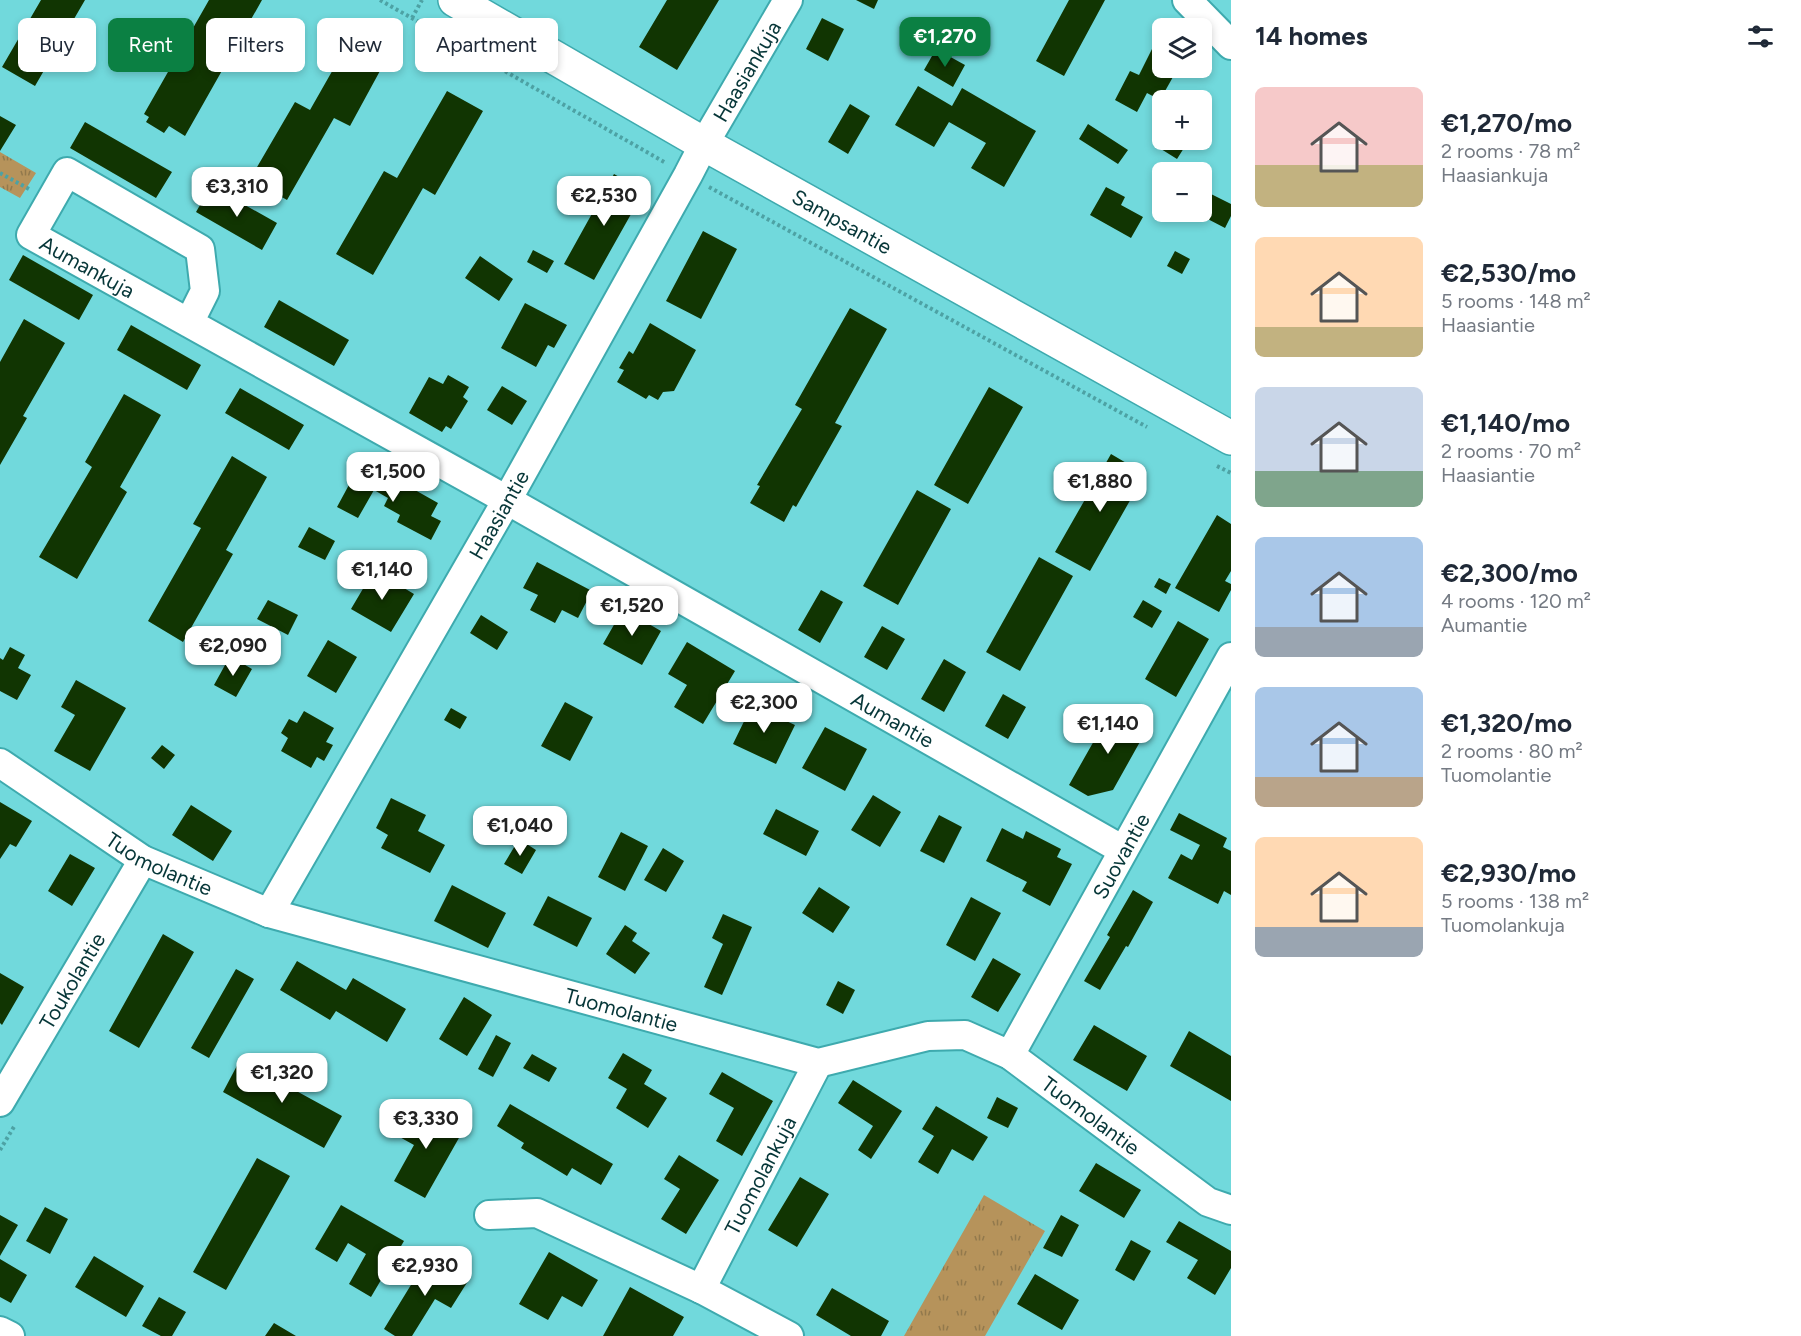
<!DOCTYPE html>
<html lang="en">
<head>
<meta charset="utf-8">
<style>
	body { margin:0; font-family:Figtree,sans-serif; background:#f2f2f3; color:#1f2937; height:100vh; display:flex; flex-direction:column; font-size:22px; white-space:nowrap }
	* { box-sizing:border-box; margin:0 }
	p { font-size:20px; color:#747a83 }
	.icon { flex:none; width:33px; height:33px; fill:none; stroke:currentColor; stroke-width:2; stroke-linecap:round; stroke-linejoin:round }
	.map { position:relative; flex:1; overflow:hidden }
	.details { display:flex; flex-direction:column; background:#fff; width:570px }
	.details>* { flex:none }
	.guide { position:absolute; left:18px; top:18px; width:570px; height:54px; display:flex; gap:12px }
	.tools { position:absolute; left:1152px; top:18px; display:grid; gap:12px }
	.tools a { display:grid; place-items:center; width:60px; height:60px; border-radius:9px; background:#fff; box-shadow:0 3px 9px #0003; font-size:30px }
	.price { position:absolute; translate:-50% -51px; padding:0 14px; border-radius:12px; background:#fff; color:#222; font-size:20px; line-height:39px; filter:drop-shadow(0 2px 3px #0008) }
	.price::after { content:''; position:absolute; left:50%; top:36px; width:18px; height:14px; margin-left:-9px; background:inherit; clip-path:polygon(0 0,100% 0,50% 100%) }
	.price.current { background:#0b8043; color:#fff }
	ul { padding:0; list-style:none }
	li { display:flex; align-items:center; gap:18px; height:150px; padding:0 24px }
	li span { display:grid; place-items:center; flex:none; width:168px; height:120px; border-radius:9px; color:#555 }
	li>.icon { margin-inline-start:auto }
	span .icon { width:72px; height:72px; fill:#fffc; stroke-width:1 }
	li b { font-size:26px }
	h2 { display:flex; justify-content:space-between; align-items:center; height:72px; padding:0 24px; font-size:26px }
	.chip { padding:0 21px; border-radius:9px; background:#fff; box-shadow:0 3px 9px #0003; font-size:21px; line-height:54px }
	.chip.current { background:#0b8043; color:#fff }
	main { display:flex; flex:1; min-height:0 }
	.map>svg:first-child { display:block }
	.grass { fill:url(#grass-tufts) }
	.building { fill:#113502 }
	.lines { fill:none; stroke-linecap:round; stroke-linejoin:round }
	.street-casing { stroke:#3eaaae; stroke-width:32 }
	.secondary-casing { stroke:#3eaaae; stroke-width:36 }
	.path { stroke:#4da2a4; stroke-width:4; stroke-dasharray:3 3; stroke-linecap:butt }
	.street { stroke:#fff; stroke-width:28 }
	.secondary { stroke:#fff; stroke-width:33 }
	.labels { text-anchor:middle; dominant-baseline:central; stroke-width:6; stroke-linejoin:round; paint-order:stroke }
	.street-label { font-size:21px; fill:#063638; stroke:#7ee6e9 }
</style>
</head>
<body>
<main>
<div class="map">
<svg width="1231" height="1336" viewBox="0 0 1231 1336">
	<defs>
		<pattern id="grass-tufts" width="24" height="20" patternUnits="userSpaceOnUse" patternTransform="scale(1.5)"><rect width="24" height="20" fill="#b6935b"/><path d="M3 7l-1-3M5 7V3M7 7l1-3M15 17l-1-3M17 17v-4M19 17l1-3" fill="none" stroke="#92794c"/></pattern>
	</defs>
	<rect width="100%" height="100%" fill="#71d9dc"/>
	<path class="grass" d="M0,152L36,173L20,198L0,187Z
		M984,1195L1045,1231L985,1336H904Z"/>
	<path class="building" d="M41,0H85L35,86L2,67Z
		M209,0H262L185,136L169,126L164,133L146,122L149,117L144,114Z
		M667,0H719L677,70L639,47Z
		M856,0H878L874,9Z
		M1069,0H1105L1064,76L1036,61Z
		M822,18L844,29L828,61L806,49Z
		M351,38L387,58L350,126L334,118L287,200L250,179L295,102L310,110Z
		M1157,39L1162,42V68H1178L1160,100L1147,93L1137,112L1115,100L1130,71L1139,75Z
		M936,49L965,65L953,87L924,70Z
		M918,86L952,106L962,88L1036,131L1004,187L971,168L986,143L949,122L934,147L895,125Z
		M447,91L483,111L435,195L423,188L373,275L336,254L384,171L397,178Z
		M850,104L870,116L848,154L828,142Z
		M0,116L16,125L0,151Z
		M85,122L172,172L156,198L70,148Z
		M1088,124L1128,150L1118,164L1079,139Z
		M1166,140H1189L1177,159L1161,149Z
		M614,174L644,191L594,280L564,264Z
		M211,186L277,223L262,250L196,212Z
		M1106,187L1125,197L1121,205L1143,217L1131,238L1090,215Z
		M1211,194L1231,204V216L1225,228L1200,215Z
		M703,231L737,249L701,319L666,301Z
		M533,250L554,261L547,273L527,262Z
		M1175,251L1190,259L1182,274L1167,266Z
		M23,255L93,295L79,320L9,280Z
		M480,256L513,279L499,301L465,278Z
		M279,300L349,340L334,366L264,327Z
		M525,303L567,325L554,348L548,345L536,367L501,348Z
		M850,308L887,329L835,423L842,426L796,507L793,505L784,522L750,503L760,486L757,485L802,409L795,405Z
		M24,319L65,343L23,416L27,418L0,465V362Z
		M650,323L696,350L674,391L663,392L658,400L649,395L646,399L617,382L624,370L619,368L629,351L633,354Z
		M131,325L201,365L187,390L117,350Z
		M448,375L469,387L463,397L468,401L451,429L446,426L442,432L409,413L429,377L443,384Z
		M502,386L527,401L512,425L487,410Z
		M989,387L1023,407L968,504L934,485Z
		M240,388L304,425L289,450L225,413Z
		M124,394L161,415L120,487L127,492L77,579L39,557L92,467L85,462Z
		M1111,454L1145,474L1090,571L1055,552Z
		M232,456L267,477L226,550L233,554L183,642L148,621L201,528L193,524Z
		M357,470L387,486L392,477L438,503L431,516L441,521L431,540L397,522L400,515L384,506L388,498L374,490L358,518L337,507Z
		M917,490L951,509L898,605L863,586Z
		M1217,515L1231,524V571L1225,581L1231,584V590L1219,612L1175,588Z
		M309,527L335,541L325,560L298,547Z
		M1039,557L1073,576L1020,671L986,652Z
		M537,562L592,591L578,618L562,610L555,623L530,610L538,595L523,588Z
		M374,570L414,594L391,632L351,609Z
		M1159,578L1171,584L1166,594L1154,587Z
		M821,590L843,602L820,643L798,630Z
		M268,600L298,615L288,635L257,619Z
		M1143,600L1162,611L1152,628L1133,617Z
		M623,609L661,631L642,665L603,644Z
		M481,615L508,632L497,650L470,633Z
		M1178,621L1209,639L1176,697L1145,679Z
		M882,626L905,639L887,670L864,657Z
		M328,640L357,657L336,693L307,676Z
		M687,642L735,671L703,724L674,707L687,685L668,674Z
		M10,647L25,655L18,668L31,675L17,700L0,691V658L3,660Z
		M230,656L252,669L236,697L214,685Z
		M944,659L966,672L944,712L921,699Z
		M76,680L126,708L90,771L54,751L75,715L61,707Z
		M1003,694L1026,707L1008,739L985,726Z
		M565,702L593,717L570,761L541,746Z
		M752,705L795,725L776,764L733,744Z
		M451,708L467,717L460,729L444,720Z
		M1106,708L1146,731L1113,790L1088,796L1069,785L1099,732L1094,729Z
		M304,711L334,728L326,742L333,745L324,761L317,757L311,768L281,751L288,738L281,733L289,719L297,723Z
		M825,727L867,749L845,791L802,768Z
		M162,745L175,755L164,769L151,758Z
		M873,795L901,812L880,847L851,830Z
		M391,798L426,815L418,831L445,845L430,873L381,848L388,835L376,828Z
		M0,802L32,821L16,847L10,844L0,859Z
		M191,805L232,831L213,861L172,835Z
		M776,809L819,831L806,856L763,834Z
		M1179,813L1227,838L1223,847L1231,851V895L1224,891L1218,904L1168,878L1181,854L1192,860L1200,845L1170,830Z
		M939,815L962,827L944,863L920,851Z
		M1002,828L1023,839L1026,831L1061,849L1057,857L1072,864L1050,906L1022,891L1027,882L986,861Z
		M621,832L648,846L625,891L598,877Z
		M519,839L536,850L522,874L504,864Z
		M663,848L684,861L666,892L644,880Z
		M70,854L95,868L72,906L48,891Z
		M452,885L506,913L488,948L434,921Z
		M819,887L850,907L833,933L802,913Z
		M1133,890L1153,902L1128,947L1126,946L1100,990L1084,981L1110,937L1107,935Z
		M548,896L592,918L577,947L533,925Z
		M971,897L1001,913L975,961L946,945Z
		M723,914L752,927L722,995L704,987L723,944L712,938Z
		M625,925L637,933L632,941L650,953L635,974L606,954Z
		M163,934L194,952L139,1048L109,1031Z
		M993,958L1021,974L998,1012L971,997Z
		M297,961L346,990L353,978L406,1009L387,1042L336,1011L330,1020L280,990Z
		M236,969L254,979L209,1058L191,1048Z
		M0,973L24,987L2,1025L0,1023Z
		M838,981L855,990L843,1014L826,1005Z
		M464,997L492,1015L467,1056L439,1039Z
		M1094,1025L1147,1056L1127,1091L1073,1060Z
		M1189,1031L1231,1056V1101L1170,1066Z
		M496,1035L511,1043L493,1077L478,1069Z
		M623,1053L652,1070L644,1084L667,1098L648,1128L616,1108L627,1089L608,1078Z
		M532,1054L557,1068L549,1082L523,1068Z
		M240,1060L342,1116L324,1148L223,1092Z
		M722,1072L773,1101L742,1156L716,1141L734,1108L709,1094Z
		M853,1080L902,1111L871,1159L858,1150L873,1126L838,1103Z
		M997,1097L1018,1108L1008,1128L987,1118Z
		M510,1104L613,1164L601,1185L572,1168L567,1176L521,1148L524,1143L497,1126Z
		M936,1106L988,1137L973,1161L952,1149L938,1174L918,1162L934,1136L922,1129Z
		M410,1109L428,1118L432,1111L464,1129L425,1198L394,1181L414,1145L396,1135Z
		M679,1155L719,1180L686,1234L661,1219L680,1189L664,1179Z
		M257,1158L290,1176L226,1290L193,1272Z
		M1096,1163L1141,1190L1124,1218L1079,1191Z
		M800,1177L829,1194L797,1247L768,1230Z
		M341,1205L404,1241L371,1297L349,1284L366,1254L348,1243L337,1262L315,1249Z
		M45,1207L68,1219L50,1254L26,1241Z
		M0,1215L18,1225L0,1256Z
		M1061,1215L1079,1225L1062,1257L1043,1248Z
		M1179,1221L1231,1251V1268L1215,1295L1187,1278L1198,1260L1166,1242Z
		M1131,1240L1151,1251L1134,1281L1115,1270Z
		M549,1252L598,1280L582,1307L562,1296L548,1320L519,1304Z
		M94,1256L144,1286L126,1317L75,1287Z
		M428,1257L468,1281L451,1308L435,1299L412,1336H395L384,1329Z
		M0,1259L27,1275L11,1303L0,1297Z
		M1035,1274L1079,1300L1062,1330L1017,1304Z
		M630,1287L684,1317L673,1336H603Z
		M832,1288L889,1321L881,1336H851L816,1315Z
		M159,1297L186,1312L172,1336H161L142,1326Z
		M274,1323L296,1336H265Z"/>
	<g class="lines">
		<g class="street-casing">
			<g id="street">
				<path d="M1187,0L1231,45"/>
				<path id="s1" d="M189,323L205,291L200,249L67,172L31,235L507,500L1123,850"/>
				<path id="s2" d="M0,763L143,860L269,913L818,1063L928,1036L965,1035L1010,1055L1208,1202L1231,1210"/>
				<path id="s3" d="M269,913L507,500L688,175L704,144L788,0"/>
				<path id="s4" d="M1010,1055L1231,657"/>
				<path id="s5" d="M0,1102L143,860"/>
				<path d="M489,1215L537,1213L701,1289L789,1336"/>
				<path id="s6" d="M701,1289L818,1063"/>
				<path d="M0,1331L10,1336"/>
			</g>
		</g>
		<g class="secondary-casing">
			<g id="secondary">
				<path id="s7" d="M455,0L704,144L1231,438"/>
			</g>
		</g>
		<path class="path" d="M380,0L666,163
			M412,18L422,0
			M0,173L29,189
			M709,187L1147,427
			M1217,466L1231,473
			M0,1150L15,1125"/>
		<use href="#street" class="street"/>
		<use href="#secondary" class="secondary"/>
	</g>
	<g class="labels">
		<g class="street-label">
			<text stroke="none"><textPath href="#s3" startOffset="968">Haasiankuja</textPath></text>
			<text stroke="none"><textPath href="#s7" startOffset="446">Sampsantie</textPath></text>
			<text stroke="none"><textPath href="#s1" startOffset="369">Aumankuja</textPath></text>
			<text stroke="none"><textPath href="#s3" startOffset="460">Haasiantie</textPath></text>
			<text stroke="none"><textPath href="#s1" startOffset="1293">Aumantie</textPath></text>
			<text stroke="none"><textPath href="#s4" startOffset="228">Suovantie</textPath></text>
			<text stroke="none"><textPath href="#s2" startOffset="189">Tuomolantie</textPath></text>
			<text stroke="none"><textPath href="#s5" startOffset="141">Toukolantie</textPath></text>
			<text stroke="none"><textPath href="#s2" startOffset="675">Tuomolantie</textPath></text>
			<text stroke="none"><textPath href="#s2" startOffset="1179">Tuomolantie</textPath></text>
			<text stroke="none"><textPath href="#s6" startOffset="128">Tuomolankuja</textPath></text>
		</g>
	</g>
</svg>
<div class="tools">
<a><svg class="icon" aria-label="layers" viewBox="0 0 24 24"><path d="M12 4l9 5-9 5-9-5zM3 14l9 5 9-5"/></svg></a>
<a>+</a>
<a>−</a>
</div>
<b class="price current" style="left:945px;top:68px">€1,270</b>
<b class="price" style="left:237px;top:218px">€3,310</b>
<b class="price" style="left:604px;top:227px">€2,530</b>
<b class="price" style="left:393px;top:503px">€1,500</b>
<b class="price" style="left:1100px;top:513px">€1,880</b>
<b class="price" style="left:382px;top:601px">€1,140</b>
<b class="price" style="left:632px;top:637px">€1,520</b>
<b class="price" style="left:233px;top:677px">€2,090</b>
<b class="price" style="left:764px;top:734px">€2,300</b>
<b class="price" style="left:1108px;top:755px">€1,140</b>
<b class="price" style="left:520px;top:857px">€1,040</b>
<b class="price" style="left:282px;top:1104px">€1,320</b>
<b class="price" style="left:426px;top:1150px">€3,330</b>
<b class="price" style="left:425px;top:1297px">€2,930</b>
<div class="guide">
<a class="chip">Buy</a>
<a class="chip current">Rent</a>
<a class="chip">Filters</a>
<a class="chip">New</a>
<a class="chip">Apartment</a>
</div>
</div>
<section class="details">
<h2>14 homes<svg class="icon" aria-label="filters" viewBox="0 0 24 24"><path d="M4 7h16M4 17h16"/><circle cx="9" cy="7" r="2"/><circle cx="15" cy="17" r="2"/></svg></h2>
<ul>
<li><span style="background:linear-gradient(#f6c9c9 65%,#c2b280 0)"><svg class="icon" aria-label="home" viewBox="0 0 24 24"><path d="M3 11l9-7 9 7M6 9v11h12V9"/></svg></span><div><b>€1,270/mo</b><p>2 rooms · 78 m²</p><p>Haasiankuja</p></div></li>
<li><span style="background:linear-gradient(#ffd9b3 75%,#c2b280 0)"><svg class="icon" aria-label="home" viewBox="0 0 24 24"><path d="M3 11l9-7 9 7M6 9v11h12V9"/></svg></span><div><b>€2,530/mo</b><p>5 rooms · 148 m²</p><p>Haasiantie</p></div></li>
<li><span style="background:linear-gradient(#c9d6e8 70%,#7fa58c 0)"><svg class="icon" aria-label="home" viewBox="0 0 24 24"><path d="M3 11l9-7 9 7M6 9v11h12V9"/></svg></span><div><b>€1,140/mo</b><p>2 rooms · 70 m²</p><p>Haasiantie</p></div></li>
<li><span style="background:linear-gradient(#a9c7e8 75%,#9aa5b1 0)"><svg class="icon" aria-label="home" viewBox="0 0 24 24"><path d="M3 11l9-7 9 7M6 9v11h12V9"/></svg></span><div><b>€2,300/mo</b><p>4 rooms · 120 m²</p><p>Aumantie</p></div></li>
<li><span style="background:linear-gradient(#a9c7e8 75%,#b9a48a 0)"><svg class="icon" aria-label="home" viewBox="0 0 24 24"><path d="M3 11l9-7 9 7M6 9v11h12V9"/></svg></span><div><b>€1,320/mo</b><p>2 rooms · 80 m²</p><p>Tuomolantie</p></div></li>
<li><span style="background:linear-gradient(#ffd9b3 75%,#9aa5b1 0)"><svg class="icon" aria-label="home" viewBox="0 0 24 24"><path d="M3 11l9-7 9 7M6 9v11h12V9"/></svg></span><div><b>€2,930/mo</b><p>5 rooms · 138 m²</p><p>Tuomolankuja</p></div></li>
</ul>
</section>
</main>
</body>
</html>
